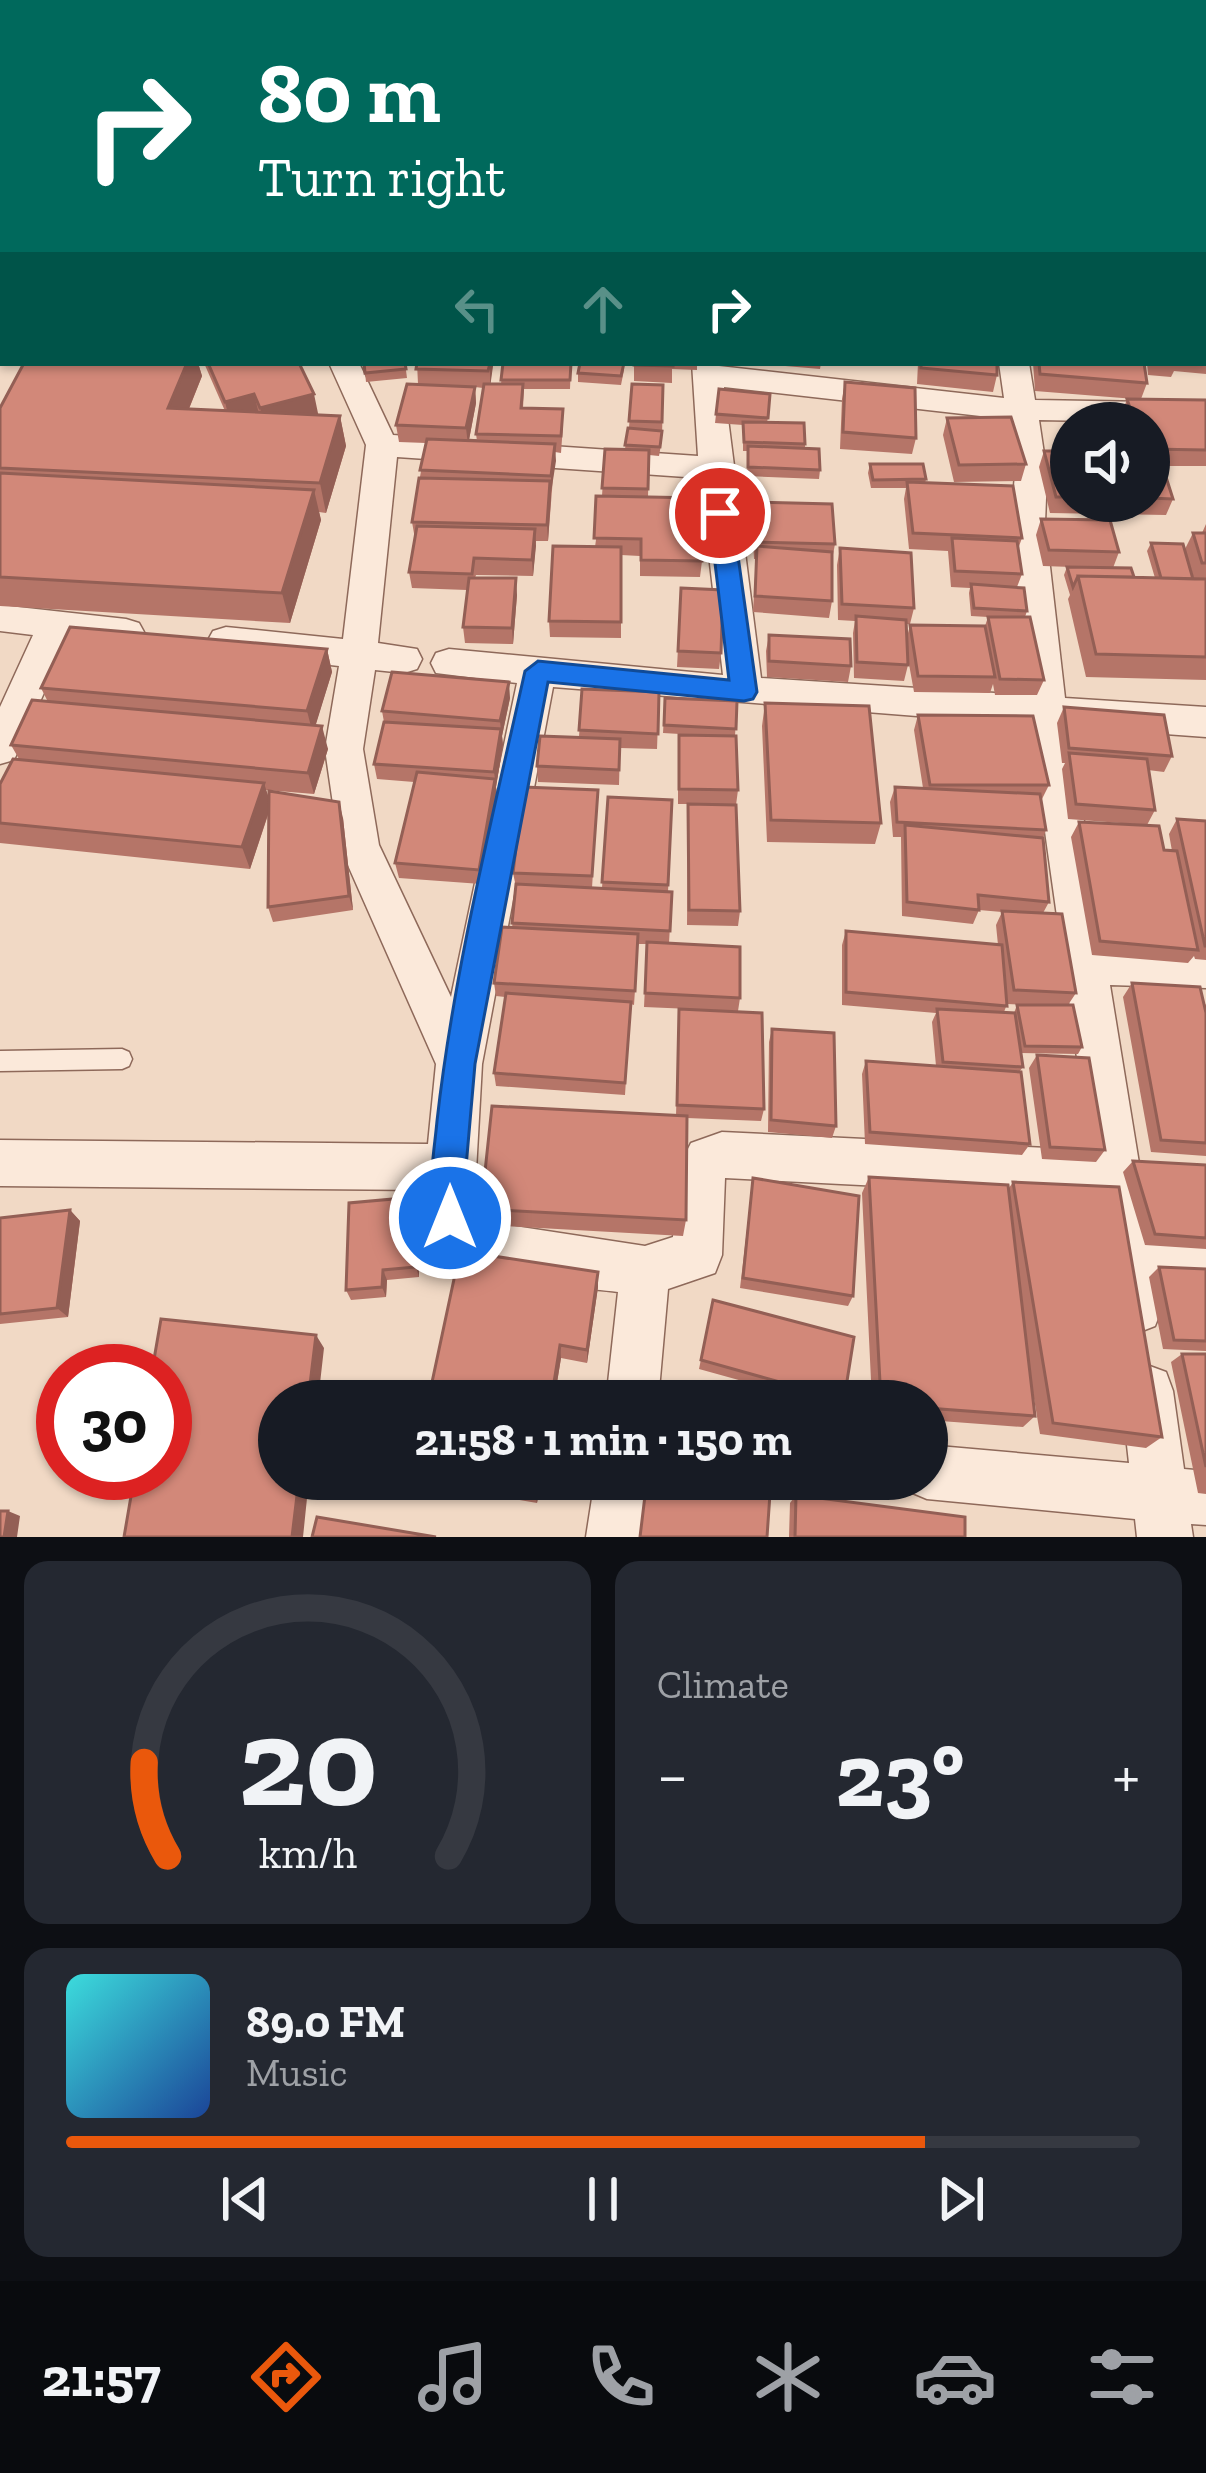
<!DOCTYPE html>
<meta charset="utf-8">
<style>
body{margin:0;font-family:"Zilla Slab",serif;background:#242831;color:#f1f3f6;height:100vh;display:flex;flex-direction:column;font-size:45px;white-space:nowrap}
*{box-sizing:border-box;margin:0}
p{font-size:39px;color:#9ea1a6}
.icon{flex:none;width:66px;height:66px;fill:none;stroke:currentColor;stroke-width:2;stroke-linecap:round;stroke-linejoin:round}
.map{position:relative;height:1537px;overflow:hidden}
.details{display:flex;flex-direction:column;gap:24px;padding:24px;background:#0d0f14;flex:1}
.details>*{flex:none}
.banner{position:absolute;left:0px;top:0px;width:1206px;height:366px;box-shadow:0 3px 9px #0004;background:#00695c;color:#fff;overflow:hidden}
.buttons{position:absolute;left:1050px;top:402px;display:grid;gap:24px}
.buttons a{display:grid;place-items:center;width:120px;height:120px;border-radius:50%;background:#171b24;box-shadow:0 3px 9px #0004;font-size:60px}
.speed{position:absolute;left:36px;top:1344px;display:flex;gap:24px;font-size:60px;font-weight:700;text-align:center}
.speed>*{display:grid;place-content:center;width:156px;height:156px;border-radius:50%;background:#171b24;box-shadow:0 3px 9px #0004;line-height:1}
.speed .limit{border:18px solid #d22;background:#fff;color:#111}
.pin{position:absolute;display:grid;place-items:center;width:102px;height:102px;color:#fff;margin:-51px;border:6px solid #fff;border-radius:50%;box-shadow:0 3px 12px #0007}
.me{position:absolute;width:132px;margin:-66px;rotate:0deg;stroke-linejoin:round;filter:drop-shadow(0 0 9px #0008)}
.turn{display:flex;align-items:center;gap:42px;height:252px;padding:0 60px;font-size:54px}
.turn .icon{width:156px;height:156px;stroke-width:2.5}
.turn b{display:block;font-size:84px;line-height:102px}
.lanes{display:flex;align-items:center;height:114px;padding:0 60px;background:#0003;justify-content:center;gap:60px;direction:ltr}
.lanes .off{opacity:.35}
.big{font-size:90px;font-weight:800;line-height:1.1}
.details .tile{flex:1;display:flex;flex-direction:column;justify-content:center;gap:18px;min-width:0;padding:0 42px;border-radius:24px;background:#242831}
.details .dial{align-items:center;gap:0}
.dial svg{height:312px;overflow:visible;fill:none;stroke:#363941;stroke-width:7;stroke-linecap:round;text-anchor:middle}
.dial text{fill:#f1f3f6;stroke:none}
.song{display:flex;align-items:center;gap:36px}
.cover{width:144px;height:144px;border-radius:18px;background:linear-gradient(135deg,hsl(180 70% 55%),hsl(220 70% 35%))}
.played{height:12px;border-radius:6px;background:linear-gradient(90deg,#ea580c 80%,#363941 80%)}
.keys{display:flex;justify-content:space-around;direction:ltr}
.heat{display:flex;justify-content:space-between;align-items:center;font-size:66px;direction:ltr}
.details .tiles{flex:1;display:grid;gap:24px;grid-template-columns:1fr 1fr}
.tile:last-child{grid-column:span 2}
.trip{position:absolute;left:258px;top:1380px;width:690px;height:120px;border-radius:60px;background:#171b24;box-shadow:0 3px 9px #0004;font-weight:800;line-height:120px;text-align:center}
.tabs{display:flex;height:192px;justify-content:space-around;align-items:center;background:#090b0e;color:#9ea1a6}
.tabs .icon{width:84px;height:84px}
.tabs .on{color:#ea580c}
.tabs b{font-size:54px;color:#f1f3f6}
.map>svg:first-child{display:block}
</style>
<div class="map">
<svg width="1206" height="1537" viewBox="0 0 1206 1537">
<rect width="100%" height="100%" fill="#f1d9c5"/>
<g fill="none" stroke-linecap="round" stroke-linejoin="round">
<!-- lane casing -->
<g stroke="#8e695a" stroke-width="3">
<path id="lane" d="M803 0H813V3H803Z
M878 0H901L906 3H883Z
M1006 0H1016V3H1006Z
M122 1049 129 1052 132 1059 129 1066 122 1069 0 1071V1051Z"/>
</g>
<!-- street casing -->
<g stroke="#8e695a" stroke-width="3">
<path id="street" d="M162 0H184L186 3H164Z
M1203 57 1206 58V75L1203 74Z
M329 363H359L393 435 698 456 692 363 1004 398 999 363H1029L1035 400 1206 403V423L1039 420 1047 474 1045 523 1065 698 1206 707V737L1069 727 1104 947 1206 950V988L1110 985 1150 1231 1206 1237V1287L1158 1282 1162 1308 1155 1326 1137 1333 1119 1326 1112 1308 1096 1197 725 1178 722 1255 715 1273 668 1289 658 1401H606L618 1292C564 1285 467 1284 433 1236 424 1222 426 1206 425 1190L0 1186V1140L428 1144 436 1064 339 845 325 749 339 666 226 653 213 649 208 640 213 631 226 627 343 639 366 445ZM724 387 1007 419 1015 474 1011 523 1027 695 761 678ZM397 457 700 478 723 675 449 649 436 653 431 663 436 673 517 683 451 997 379 845 363 749 375 670 404 673 417 669 422 659 417 649 378 643ZM553 687 1030 725 1090 1150 722 1132 691 1143C675 1172 676 1204 673 1237L645 1246 489 1222 474 1207 482 1064Z
M0 605 126 619 139 623 144 632 139 641 126 645 68 639 14 760 0 764V707L33 635 0 631Z
M1147 1365 1166 1372 1173 1391 1184 1469 1206 1471V1525L1191 1524 1193 1537H1137L1135 1519 927 1499 908 1491 903 1479H927V1445L1129 1463 1121 1391 1128 1372Z
M595 1479H649L642 1537H586Z"/>
</g>
<!-- highway casing -->
<g stroke="#5c382e" stroke-width="3">
<path id="highway" d="M534 0H586L588 3H536Z
M717 0H768L770 3H719Z
M1203 120H1206V146H1203Z"/>
</g>
<!-- lane -->
<use href="#lane" fill="#fbe9da" fill-rule="evenodd"/>
<!-- street -->
<use href="#street" fill="#fbe9da" fill-rule="evenodd"/>
<!-- highway -->
<use href="#highway" fill="#e58152" fill-rule="evenodd"/>
<!-- rail casing -->
<g stroke="#3d261e" stroke-width="9">
<path id="rail" d="M627 0 642 3
M667 0 682 3"/>
</g>
<!-- rail -->
<use href="#rail" stroke="#f8e6d6" stroke-width="6" stroke-dasharray="18" stroke-linecap="butt"/>
</g>
<!-- wall -->
<path fill="#b57568" fill-rule="evenodd" d="M0 0H45L42 3H3V14H0Z
M964 0H1003L1002 3Z
M1045 0H1168L1170 3H1046Z
M1181 0H1206V23L1203 24V3H1182Z
M0 95 1 98 3 96V174L0 173Z
M1203 144H1206V187L1203 180Z
M1203 202H1206V238H1203Z
M3 206V266H0V210Z
M1203 241H1206V282H1203Z
M1203 289H1206V374L1174 371 1171 377 1148 375 1147 363H1203Z
M24 363H198L202 376 189 409 225 411 204 363H299L318 415 340 416 346 446 326 513 319 512 321 520 290 623 0 606V408Z
M364 363H405L407 378 366 382Z
M417 363H571L570 389H524L523 408 563 425 561 453 555 452 548 541H536L533 576 476 575 475 578 517 595 513 644 465 643 463 627 467 590 412 588 409 572 415 539 412 522 426 443 399 442 396 425 418 384ZM493 363 503 364 501 384H490ZM475 387 483 388 476 434 477 441 469 440 476 403Z
M634 363H697V370L672 369V383L634 381Z
M749 363H821L820 369Z
M918 363H997V375L993 392 917 384Z
M1033 363H1144L1147 383 1141 399 1206 400V466H1163L1173 499 1166 515 1050 513 1039 467 1044 451H1071V501H1149V423H1123L1121 416 1127 399H1135L1035 391Z
M624 370 621 385 578 382V373Z
M845 382 916 438 912 454 840 449 842 399Z
M632 384 663 385 662 439 659 456 649 455 648 497 702 561 700 577 640 576V556L621 555V638L550 637 549 621 595 547 602 496 605 449H625L628 428H629Z
M719 389 768 418 767 422 805 444V448L820 470 819 479 747 476 748 451H743V425L715 423Z
M947 418 1026 464 1021 481 954 482 943 435Z
M870 464 926 479 925 483 1022 538 1018 549 1022 574 1017 587 1027 611 1025 617 1044 680 1037 695H995L993 684 990 693 914 692 907 653 908 665 904 681 854 678 853 633 855 621 838 620 837 565 840 548 914 608 910 624H906L907 637 910 625 985 626 988 617 971 616 969 593 970 588 951 587 948 551 909 549 904 499 906 488H871L868 473Z
M754 502 835 544 832 560V601L829 618 753 612 756 559H754L752 519Z
M1041 519 1119 552 1113 568 1134 577 1155 578 1147 551 1151 543 1194 579 1185 549 1193 533H1202L1206 524V680L1086 677 1068 599 1070 595 1064 575 1067 567H1072L1043 566 1036 535Z
M681 588 721 653 719 669 677 667Z
M769 635 851 666 848 682 767 677 766 651Z
M327 649 332 672 315 726 328 749 314 794 266 790 269 799 343 818 353 910 273 922 268 907 269 812 250 869 0 843V784L19 759 11 745 48 702 41 688Z
M582 689 659 692 657 749 620 748 619 785 538 782 537 766 579 737Z
M510 698 502 736 503 745 496 787 497 794 481 884 399 878 395 863 414 782 377 779 374 764 384 722 382 711Z
M665 698 737 701 735 736 738 790 736 805 740 911 738 926 687 925 688 804H678V750L679 735H697L663 733Z
M765 703 881 823 875 844 767 842 762 726Z
M1064 707 1172 756 1164 772 1148 770 1155 810 1147 825 1068 819 1062 769 1065 763H1062L1057 723Z
M918 715 1049 785 1041 801 1046 830 1043 838 1049 902 1043 913 1076 993 1068 1005 1082 1047 1078 1054 1021 1053 1023 1067 1019 1072 1030 1144 1022 1155 865 1144 862 1074 866 1061 936 1066 932 1022 936 1013 842 1005V945L846 931 998 945 996 925 1002 912 979 910 973 924 902 916 901 837H893L890 802 895 787 923 788 914 730ZM1007 1004 1034 1005H1017L1014 1013 1004 1012Z
M598 790 592 888H602L608 797 672 800 668 892H672L669 943 740 998 738 1011 644 1007 647 944H638L634 1005 631 1004 625 1095 496 1086 494 1073 505 997 496 996 494 983 512 928 516 887 513 873Z
M1177 819 1206 821V960L1195 959 1194 956 1188 963 1092 955 1071 837 1079 822 1164 850 1172 851 1169 834Z
M1132 983 1204 1006 1206 1004V1156L1151 1152 1123 997Z
M679 1009 764 1109 761 1121 687 1118 686 1220 683 1236 484 1225 481 1209 676 1116Z
M772 1029 836 1126 832 1138 768 1132 769 1042Z
M1037 1055 1105 1150 1096 1162 1042 1159 1029 1068Z
M1133 1161 1206 1165V1249L1145 1245 1123 1172Z
M869 1177 1009 1188 1013 1182 1162 1437 1146 1448 1040 1434 1030 1375 1035 1416 1023 1427 927 1420V1401H872L862 1193Z
M753 1178 853 1296 848 1306 740 1288Z
M416 1197 419 1208V1277L387 1280 386 1297 351 1300 346 1290Z
M70 1210 80 1221 68 1317 0 1324V1218Z
M1159 1267 1206 1269V1351L1163 1349 1149 1277Z
M598 1287 587 1363 561 1358 554 1401H428Z
M713 1300 844 1400V1401H814L699 1369Z
M1182 1354H1206V1494L1198 1493 1171 1362Z
M416 1479H541L537 1503 418 1482Z
M796 1495 965 1537H789L790 1503Z"/>
<!-- shaded-wall -->
<path fill="#935f55" d="M26 0H45L42 3H27Z
M187 363H198L202 376 177 438 168 408Z
M490 363H493V366L490 388Z
M475 387 476 403 468 445 466 428Z
M254 394 260 418 231 426 225 402Z
M314 394 319 418 266 432 260 408Z
M340 416 346 446 326 513 320 483Z
M555 444 556 461 551 493V476Z
M550 481 551 498 548 541 547 525Z
M314 490 321 520 290 623 282 593Z
M535 529 536 546 533 576 532 560Z
M516 578 517 595 513 644 512 628Z
M327 649 332 672 313 734 307 711Z
M509 682 510 698 502 736 503 745 496 787 497 794 481 884 479 870 495 779 494 772 501 730 500 721Z
M322 726 328 749 314 794 308 773Z
M264 783 271 805 250 869 242 847Z
M339 802 343 818 353 910 349 896Z
M416 1197 419 1208V1277L416 1267Z
M70 1210 80 1221 68 1317 57 1308Z
M383 1270 387 1280 386 1297 382 1287Z
M598 1272V1287L587 1363V1350Z
M316 1335 324 1348 318 1401H308Z
M560 1345 561 1358 554 1401H551Z
M299 1479H309L303 1537H292Z
M538 1479H541L537 1503 535 1494Z
M8 1511 20 1516 17 1537H4Z"/>
<!-- building -->
<path fill="#d28879" stroke="#935f55" stroke-width="3" d="M45 0H141L139 3 43 2Z
M180 0H240L237 3H182Z
M247 0H296L294 3H244Z
M342 0H387L385 3H340Z
M1062 0H1168L1170 3H1063Z
M0 41H3V70H0Z
M3 96V124H0V100Z
M0 138H3V158H0Z
M0 174H3V191H0Z
M1203 202H1206V221H1203Z
M0 219H3V250H0Z
M1203 241H1206V265L1203 264Z
M1203 324H1206V357L1203 356Z
M24 363H187L168 408 340 416 320 483 0 468V408Z
M208 363H299L314 394 260 408 254 394 225 402Z
M364 363H405L406 369 365 373Z
M417 363H490L488 371 416 369Z
M503 363H571L570 380H501Z
M580 363H624L621 376 578 373Z
M634 363H673V366L634 365Z
M921 363H997V375L921 368Z
M1039 363H1144L1147 383 1040 374Z
M845 382 915 388 916 438 843 432Z
M407 384 475 387 466 428 396 425Z
M484 384H523L521 408 563 409 561 436 476 434Z
M632 384 663 385 662 422 629 421Z
M719 389 770 394 768 418 716 414Z
M1127 399 1206 400V450L1149 449V423H1135Z
M1011 417 1026 464 959 465 947 418Z
M743 422 804 423 805 444 744 442Z
M628 428 662 431 660 447 625 445Z
M427 439 555 444 551 476 420 470Z
M748 446 819 449 820 470 748 467Z
M605 449 649 450 648 489 602 488Z
M1044 451H1071V497H1056Z
M1149 452H1158L1173 499 1149 498Z
M870 464H923L926 479 873 480Z
M0 473 314 490 282 593 0 577Z
M419 478 550 481 547 525 412 522Z
M907 482 1013 486 1022 538 913 533Z
M596 496 700 498 702 561 641 560V539L594 538Z
M754 502 832 504 835 544 756 542Z
M1041 519 1110 520 1119 552 1049 550Z
M417 526 535 529 532 560 474 558 472 574 409 572Z
M1193 533H1206V563H1202Z
M952 538 1017 541 1022 574 955 571Z
M1151 543 1183 544 1193 579 1161 578Z
M553 546 621 547V622L549 621Z
M757 546 832 552V601L755 596Z
M840 548 911 553 914 608 842 604Z
M1067 567 1131 568 1134 577 1078 576 1073 587Z
M1078 576 1206 579V657L1096 654Z
M469 578H516L512 628 463 627Z
M971 584 1024 588 1027 611 974 608Z
M681 588 723 590 721 653 678 651Z
M856 616 906 620 908 665 857 662Z
M988 617H1030L1044 680 1000 679Z
M910 625 985 626 995 677 918 676Z
M70 627 327 649 307 711 41 688Z
M769 635 850 639 851 666 769 661Z
M392 672 509 682 500 721 382 711Z
M582 689 659 692 658 734 579 730Z
M665 698 737 701 736 729 664 725Z
M32 700 322 726 308 773 11 745Z
M765 703 869 706 881 823 771 820Z
M1064 707 1164 715 1172 756 1069 748Z
M918 715 1033 716 1049 785H930Z
M384 722 501 729 494 772 374 764Z
M679 735 736 736 738 790 679 789Z
M540 736 620 739 619 770 537 766Z
M1069 753 1147 759 1155 810 1076 804Z
M13 759 264 783 242 847 0 823V784Z
M417 772 495 779 479 870 395 863Z
M523 787 598 790 592 876 513 873Z
M895 787 1040 794 1046 830 897 822Z
M269 791 339 802 349 896 268 907Z
M608 797 672 800 668 885 602 882Z
M688 804 736 805 740 911 689 910Z
M1177 819 1206 821V946H1205Z
M1079 822 1159 826 1164 850 1177 851 1198 950 1100 941Z
M905 825 1043 838 1049 902 978 895 979 910 907 902Z
M516 884 672 892 670 931 512 923Z
M1002 911 1062 914 1076 993 1014 990Z
M502 927 638 934 635 991 494 983Z
M846 931 1002 945 1007 1006 846 992Z
M647 942 740 947V998L645 993Z
M1132 983 1200 987 1206 1013V1143L1161 1140Z
M506 993 631 1002 625 1083 494 1073Z
M1017 1005H1073L1082 1047 1025 1046Z
M679 1009 762 1013 764 1109 677 1105Z
M937 1009 1015 1013 1023 1067 943 1062Z
M772 1029 834 1033 836 1126 771 1120Z
M1037 1055 1089 1058 1105 1150 1050 1147Z
M866 1061 1021 1072 1030 1144 870 1132Z
M492 1106 687 1116 686 1220 481 1209Z
M1133 1161 1206 1165V1238L1155 1234Z
M869 1177 1008 1185 1035 1416 927 1408V1401H881Z
M753 1178 859 1196 853 1296 743 1278Z
M1013 1182 1119 1187 1162 1437 1053 1423Z
M416 1197V1267L383 1270 382 1287 346 1290 349 1203Z
M70 1210 57 1308 0 1314V1218Z
M460 1251 598 1272 587 1350 560 1345 551 1401H428Z
M1159 1267 1206 1269V1341L1174 1340Z
M713 1300 854 1337 844 1400 701 1360Z
M161 1319 316 1335 308 1401H279V1479H299L292 1537H124L135 1473H165V1371H152Z
M1182 1354H1206V1467Z
M447 1479H538L535 1494Z
M647 1479H771L767 1537H640Z
M796 1495 965 1517V1537H795Z
M0 1511H8L4 1537H0Z
M317 1517 436 1537H312Z"/>
<!-- route -->
<path fill="#1a73e8" stroke="#114b97" stroke-width="3" d="M720 505 732 513 757 692 753 699 744 701 548 682 475 1064 466 1167 467 1218 462 1230 450 1235 438 1230C425 1198 434 1155 437 1121 454 969 492 820 525 671L538 661 729 680 709 513Z"/>
</svg>
<div class="buttons">
<a><svg class="icon" aria-label="sound" viewBox="0 0 24 24"><path d="M4 9h4l5-4v14l-5-4H4zM17 9q2 3 0 6"/></svg></a>
</div>
<div class="speed"><div class="limit">30</div></div>
<div class="pin" style="left:720px;top:513px;background:#d93025"><svg class="icon" aria-label="arrive" viewBox="0 0 24 24"><path d="M6 21V4h12l-3 4 3 4H6"/></svg></div>
<svg class="me" style="left:450px;top:1218px" viewBox="-20 -20 40 40"><circle r="17" fill="#1a73e8" stroke="#fff" stroke-width="3"/><path d="M0-11L8 9 0 5-8 9z" fill="#fff"/></svg>
<div class="trip">21:58 · 1 min · 150 m</div>
<div class="banner">
<div class="turn"><svg class="icon" aria-label="right" viewBox="0 0 24 24"><path d="M7 20v-9h11M14 6l5 5-5 5"/></svg><div><b>80 m</b>Turn right</div></div>
<div class="lanes"><svg class="icon off" aria-label="left" viewBox="0 0 24 24"><path d="M17 20v-9H6M10 6l-5 5 5 5"/></svg><svg class="icon off" aria-label="ahead" viewBox="0 0 24 24"><path d="M12 20V5M6 11l6-6 6 6"/></svg><svg class="icon" aria-label="right" viewBox="0 0 24 24"><path d="M7 20v-9h11M14 6l5 5-5 5"/></svg></div>
</div>
</div>
<section class="details">
<div class="tiles">
<div class="tile dial"><svg viewBox="0 0 100 80">
<path d="M14 69A42 42 0 1 1 86 69"/>
<path d="M14 69A42 42 0 0 1 8 45" stroke="#ea580c"/>
<text x="50" y="56" font-size="32" font-weight="700">20</text>
<text x="50" y="72" font-size="11">km/h</text>
</svg></div>
<div class="tile"><p>Climate</p>
<div class="heat"><a>−</a><b class="big">23°</b><a>+</a></div>
</div>
<div class="tile">
<div class="song"><i class="cover"></i><div><b>89.0 FM</b><p>Music</p></div></div>
<div class="played"></div>
<div class="keys"><svg class="icon" aria-label="previous" viewBox="0 0 24 24"><path d="M18 5L8 12l10 7zM5 5v14"/></svg><svg class="icon" aria-label="pause" viewBox="0 0 24 24"><path d="M8 5v14M16 5v14"/></svg><svg class="icon" aria-label="next" viewBox="0 0 24 24"><path d="M6 5l10 7-10 7zM19 5v14"/></svg></div>
</div>
</div>
</section>
<nav class="tabs">
<b>21:57</b>
<svg class="icon on" aria-label="directions" viewBox="0 0 24 24"><path d="M12 3l9 9-9 9-9-9zM9 14v-3h6M13 9l2 2-2 2"/></svg>
<svg class="icon" aria-label="music" viewBox="0 0 24 24"><path d="M9 18V5l10-2v13"/><circle cx="6" cy="18" r="3"/><circle cx="16" cy="16" r="3"/></svg>
<svg class="icon" aria-label="phone" viewBox="0 0 24 24"><path d="M5 4h4l2 5-3 2q2 4 5 5l2-3 5 2v4C11 20 4 13 5 4z"/></svg>
<svg class="icon" aria-label="climate" viewBox="0 0 24 24"><path d="M12 3v18M4 7l16 10M4 17L20 7"/></svg>
<svg class="icon" aria-label="car" viewBox="0 0 24 24"><path d="M5 17H2v-5l4-1 3-4h7l3 4 3 1v5h-3M9 17h6M6 11h13"/><circle cx="7" cy="17" r="2"/><circle cx="17" cy="17" r="2"/></svg>
<svg class="icon" aria-label="filters" viewBox="0 0 24 24"><path d="M4 7h16M4 17h16"/><circle cx="9" cy="7" r="2"/><circle cx="15" cy="17" r="2"/></svg>
</nav>
